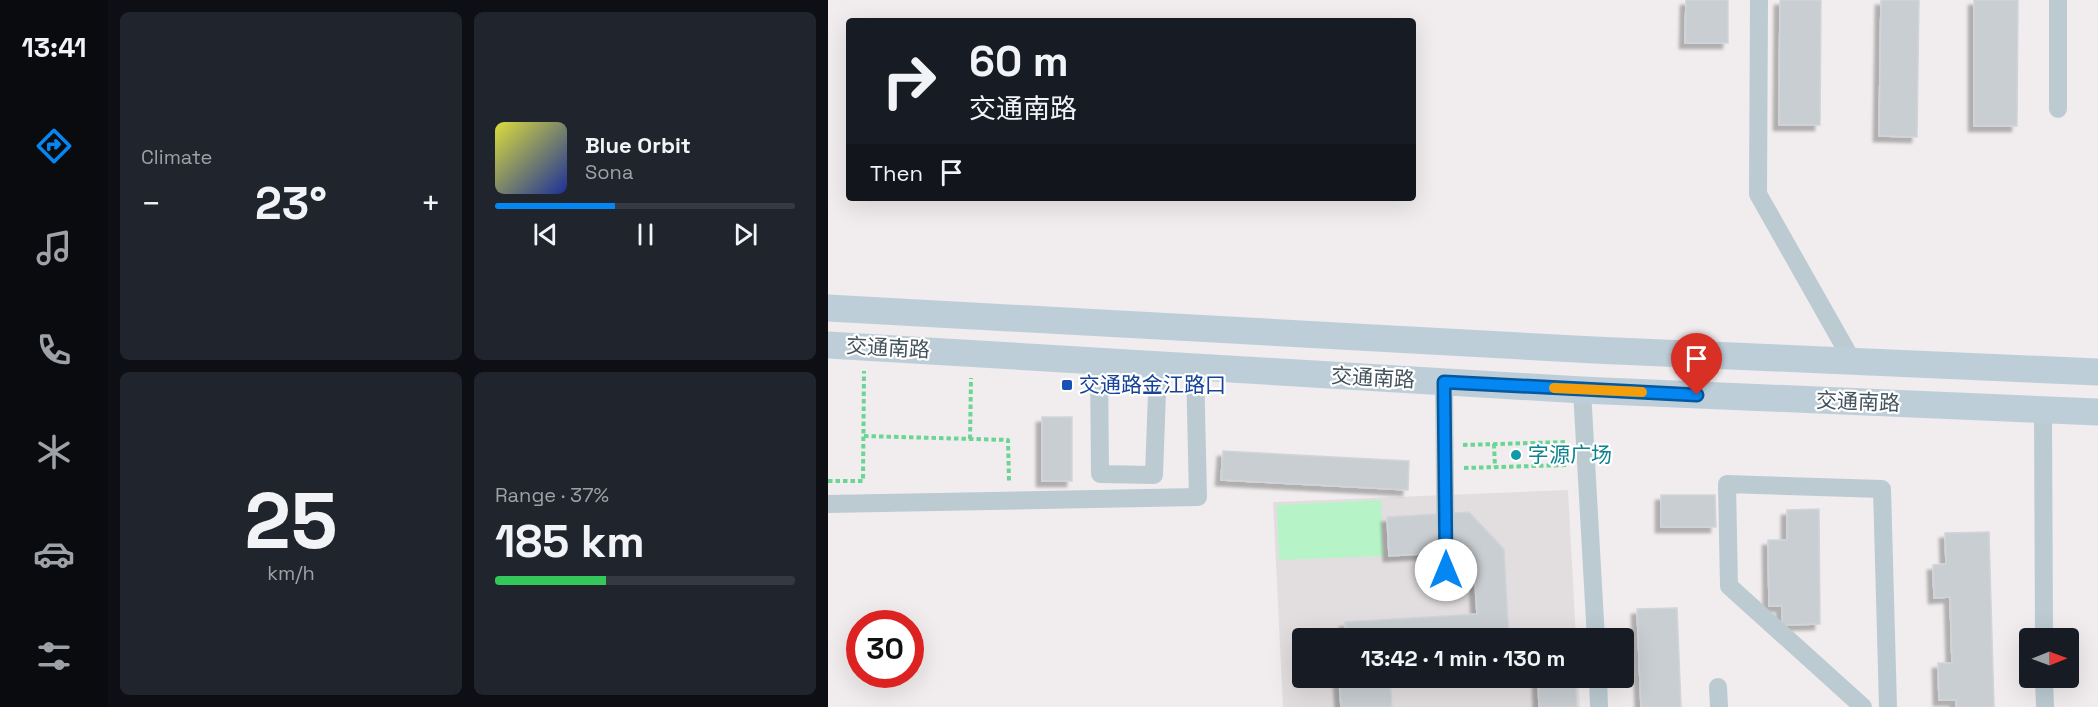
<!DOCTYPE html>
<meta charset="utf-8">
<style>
body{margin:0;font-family:"Space Grotesk","Noto Sans SC",sans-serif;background:#20242c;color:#f1f3f6;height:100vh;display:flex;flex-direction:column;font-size:22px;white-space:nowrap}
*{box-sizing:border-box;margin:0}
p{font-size:20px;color:#9ea1a6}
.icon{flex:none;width:33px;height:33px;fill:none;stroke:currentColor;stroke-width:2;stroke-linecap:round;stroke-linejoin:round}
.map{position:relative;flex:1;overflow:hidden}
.drawer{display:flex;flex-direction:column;gap:12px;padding:12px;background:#0d0f14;width:720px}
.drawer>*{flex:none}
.top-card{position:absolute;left:18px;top:18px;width:570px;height:183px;border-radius:6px;box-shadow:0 6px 24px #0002;background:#171b24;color:#f1f3f6;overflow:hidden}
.needle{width:39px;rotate:89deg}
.buttons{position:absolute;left:1191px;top:628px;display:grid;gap:12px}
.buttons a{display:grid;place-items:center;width:60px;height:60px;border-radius:6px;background:#171b24;box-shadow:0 6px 24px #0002;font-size:30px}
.speed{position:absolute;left:18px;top:610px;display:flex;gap:12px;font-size:30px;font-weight:700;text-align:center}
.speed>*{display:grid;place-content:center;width:78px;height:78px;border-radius:50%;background:#171b24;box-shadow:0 6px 24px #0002;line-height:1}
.speed .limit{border:9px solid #d22;background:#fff;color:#111}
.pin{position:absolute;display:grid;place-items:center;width:51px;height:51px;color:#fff;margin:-62px -26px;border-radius:50% 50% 50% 0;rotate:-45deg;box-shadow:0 0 6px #0007}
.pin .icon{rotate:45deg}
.me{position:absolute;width:66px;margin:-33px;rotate:0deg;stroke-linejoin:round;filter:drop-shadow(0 0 4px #0008)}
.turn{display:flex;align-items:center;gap:21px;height:126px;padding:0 24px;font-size:27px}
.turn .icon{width:78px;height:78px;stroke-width:2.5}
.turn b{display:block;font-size:42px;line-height:51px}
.then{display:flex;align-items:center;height:57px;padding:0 24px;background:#0003;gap:12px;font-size:22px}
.big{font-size:45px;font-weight:800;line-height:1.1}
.drawer .widget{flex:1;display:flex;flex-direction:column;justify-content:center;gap:9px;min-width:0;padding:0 21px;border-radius:9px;background:#20242c}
.drawer .dial{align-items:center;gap:0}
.dial b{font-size:78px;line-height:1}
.song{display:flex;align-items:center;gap:18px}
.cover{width:72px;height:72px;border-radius:9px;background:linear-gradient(135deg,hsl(60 70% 55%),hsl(230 70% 35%))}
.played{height:6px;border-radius:3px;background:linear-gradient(90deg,#0587f3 40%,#363941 40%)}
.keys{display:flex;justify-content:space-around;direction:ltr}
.heat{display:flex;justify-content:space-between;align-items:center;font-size:33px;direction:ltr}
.charge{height:9px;border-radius:4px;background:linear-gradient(90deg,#34c759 37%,#363941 0)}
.drawer .tiles{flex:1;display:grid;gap:12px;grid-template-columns:repeat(2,1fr)}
.trip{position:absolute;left:464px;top:628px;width:342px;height:60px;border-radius:6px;background:#171b24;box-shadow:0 6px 24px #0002;font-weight:800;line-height:60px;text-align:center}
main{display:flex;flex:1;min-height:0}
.menu{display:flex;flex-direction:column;width:108px;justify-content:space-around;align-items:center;background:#090b0e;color:#9ea1a6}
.menu .icon{width:42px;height:42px}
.menu .selected{color:#0587f3}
.menu b{font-size:27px;color:#f1f3f6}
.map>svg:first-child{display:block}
</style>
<main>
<nav class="menu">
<b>13:41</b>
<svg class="icon selected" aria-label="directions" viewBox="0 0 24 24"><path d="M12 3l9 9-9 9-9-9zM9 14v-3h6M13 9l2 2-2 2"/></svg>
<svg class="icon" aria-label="music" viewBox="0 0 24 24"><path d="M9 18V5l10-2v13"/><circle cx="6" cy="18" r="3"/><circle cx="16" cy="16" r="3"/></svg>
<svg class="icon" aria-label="phone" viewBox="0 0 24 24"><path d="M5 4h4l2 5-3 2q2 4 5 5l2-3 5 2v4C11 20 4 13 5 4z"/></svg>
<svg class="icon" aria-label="climate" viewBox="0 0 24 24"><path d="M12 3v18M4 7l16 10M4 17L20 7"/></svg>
<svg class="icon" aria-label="car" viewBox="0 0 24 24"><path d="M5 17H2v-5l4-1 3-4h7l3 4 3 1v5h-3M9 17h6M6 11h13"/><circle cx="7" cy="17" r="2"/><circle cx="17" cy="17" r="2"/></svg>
<svg class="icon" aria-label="filters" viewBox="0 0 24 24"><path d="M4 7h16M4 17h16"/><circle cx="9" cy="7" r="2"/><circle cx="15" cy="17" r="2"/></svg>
</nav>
<section class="drawer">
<div class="tiles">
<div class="widget"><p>Climate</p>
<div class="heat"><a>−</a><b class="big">23°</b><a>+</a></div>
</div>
<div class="widget">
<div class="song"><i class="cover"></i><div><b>Blue Orbit</b><p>Sona</p></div></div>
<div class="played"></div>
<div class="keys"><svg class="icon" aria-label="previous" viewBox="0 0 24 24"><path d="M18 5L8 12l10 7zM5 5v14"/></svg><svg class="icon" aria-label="pause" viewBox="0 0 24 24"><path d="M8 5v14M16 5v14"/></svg><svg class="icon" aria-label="next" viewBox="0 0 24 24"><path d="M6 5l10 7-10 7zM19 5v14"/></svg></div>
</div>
<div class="widget dial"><b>25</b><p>km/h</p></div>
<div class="widget"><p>Range · 37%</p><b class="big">185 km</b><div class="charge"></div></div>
</div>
</section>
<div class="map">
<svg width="1270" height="707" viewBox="0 0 1270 707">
<defs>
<filter id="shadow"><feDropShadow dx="-5.5" dy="5.5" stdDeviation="1.5" flood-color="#0004"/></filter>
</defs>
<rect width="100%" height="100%" fill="#f1edee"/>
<!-- education -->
<path fill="#e2dee0" d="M740 490 748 639H474V678H750L752 707H455L445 502Z"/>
<!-- pitch -->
<path fill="#b6f4c7" d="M553 500 555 556 451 560 449 505Z"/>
<!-- building -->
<path fill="#c9ced3" stroke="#d1d5da" stroke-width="1.5" filter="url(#shadow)" d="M858 0H900V43H857Z
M952 0H993L992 125H951Z
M1053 0H1091L1089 137 1051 136Z
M1146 0H1190L1189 126H1146Z
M214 417H244V481H214Z
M395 451 581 461 580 490 393 480Z
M833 495H887L888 527H833Z
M991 509 992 624 954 625V606H941L940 540H959V510Z
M641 512 676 549 681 639H509V635L517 634V622L649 614 645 551 561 556 559 517Z
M1161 532 1166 707H1128V700H1111L1110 663H1124L1122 597 1106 598 1105 565 1118 564 1117 533Z
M849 608 853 707H813L809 609Z
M511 678H562L564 707H513Z
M710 678H747L749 707H711Z"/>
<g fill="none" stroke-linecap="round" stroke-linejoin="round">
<!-- path -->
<path stroke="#6bd595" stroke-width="4" stroke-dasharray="4.5 3" stroke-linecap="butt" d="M36 436 180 440 181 481
M142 439 143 378
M709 442 710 466
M666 444 667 467
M635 445 738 442
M636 468 740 465
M0 481H35L36 371"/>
<!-- street -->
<path stroke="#bccbd2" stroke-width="18" d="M931 0 930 194 1025 362
M1230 0V109
M271 361 272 474 326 475 330 365
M616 382 618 591
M754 390 768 639
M1215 410 1216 639
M0 504 370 497 367 367
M770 678 771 707
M1216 678 1217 707
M890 687 891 707
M1035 707 901 586 899 484 1054 489 1060 707"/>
<!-- secondary -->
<path stroke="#beced9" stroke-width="27" d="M0 308 766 350 1270 372
M0 345 754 390 1270 412"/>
</g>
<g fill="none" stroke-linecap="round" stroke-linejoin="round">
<!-- route casing -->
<g stroke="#03589e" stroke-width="15">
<path id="route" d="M618 570 616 382 869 395"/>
</g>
<!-- route -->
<use href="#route" stroke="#0587f3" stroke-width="10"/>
<!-- slow -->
<path stroke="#f59e0b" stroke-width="10" d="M726 388 814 392"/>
</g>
<!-- markers -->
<rect fill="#1a4fb4" stroke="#fff" stroke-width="2" x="233" y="379" width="12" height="12" rx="3"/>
<circle fill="#0f9aa8" stroke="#fff" stroke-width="2" cx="688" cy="455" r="6"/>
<g text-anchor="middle" stroke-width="4.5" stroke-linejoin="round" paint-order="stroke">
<!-- street labels -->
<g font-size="21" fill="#44545d" stroke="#fff">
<text transform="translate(60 348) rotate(3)" y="7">交通南路</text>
<text transform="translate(545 378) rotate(3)" y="7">交通南路</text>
<text transform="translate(1030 402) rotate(2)" y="7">交通南路</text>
</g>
<!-- transit labels -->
<g font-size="21" fill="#164399" stroke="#fff" text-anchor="start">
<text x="251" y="392">交通路金江路口</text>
</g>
<!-- culture labels -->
<g font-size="21" fill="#0d838f" stroke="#fff" text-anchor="start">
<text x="700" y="462">字源广场</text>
</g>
</g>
</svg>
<div class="buttons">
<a><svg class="needle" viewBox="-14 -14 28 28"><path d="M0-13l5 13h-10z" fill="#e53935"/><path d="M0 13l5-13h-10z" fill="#9ea1a6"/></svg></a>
</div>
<div class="speed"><div class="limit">30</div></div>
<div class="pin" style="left:869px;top:395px;background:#d93025"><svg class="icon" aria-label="arrive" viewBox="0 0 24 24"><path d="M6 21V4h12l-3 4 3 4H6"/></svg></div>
<svg class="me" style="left:618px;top:570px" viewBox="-20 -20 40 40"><circle r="19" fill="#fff"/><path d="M0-13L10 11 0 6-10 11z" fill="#0587f3"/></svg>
<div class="trip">13:42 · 1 min · 130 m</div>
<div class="top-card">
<div class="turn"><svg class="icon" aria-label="right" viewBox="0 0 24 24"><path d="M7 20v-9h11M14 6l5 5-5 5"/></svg><div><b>60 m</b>交通南路</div></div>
<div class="then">Then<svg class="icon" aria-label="arrive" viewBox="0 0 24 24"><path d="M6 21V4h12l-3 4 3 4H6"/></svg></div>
</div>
</div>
</main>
